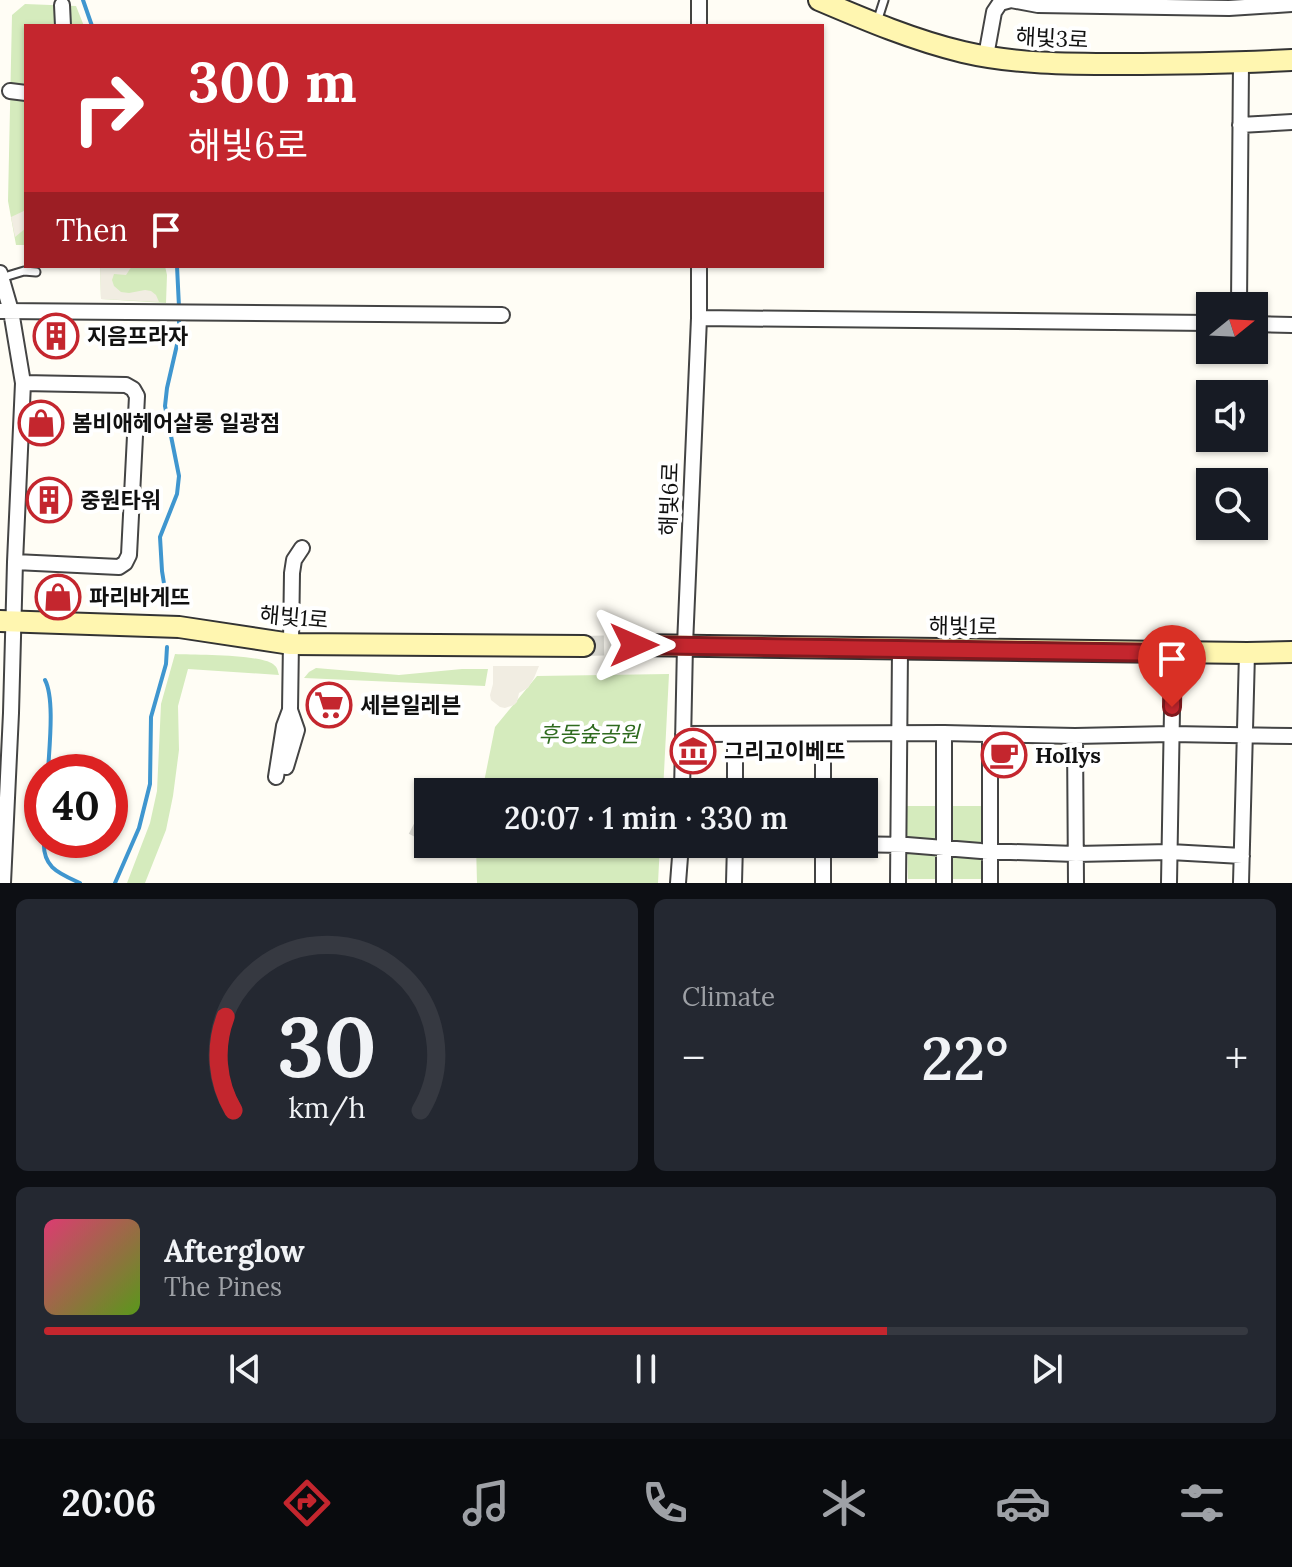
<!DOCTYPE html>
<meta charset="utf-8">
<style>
body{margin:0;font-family:Lora,"Noto Sans KR",serif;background:#242831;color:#f1f3f6;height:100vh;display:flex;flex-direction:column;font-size:30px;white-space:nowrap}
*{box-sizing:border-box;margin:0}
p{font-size:26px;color:#9ea1a6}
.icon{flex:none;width:44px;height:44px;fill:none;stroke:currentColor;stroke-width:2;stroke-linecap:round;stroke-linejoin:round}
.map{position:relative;height:883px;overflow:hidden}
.drawer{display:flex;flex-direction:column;gap:16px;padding:16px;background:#0d0f14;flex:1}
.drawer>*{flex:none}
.hud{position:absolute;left:24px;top:24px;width:800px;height:244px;border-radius:0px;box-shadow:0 2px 6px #0004;background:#c4262e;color:#fff;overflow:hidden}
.needle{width:52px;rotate:72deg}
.tools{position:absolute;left:1196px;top:292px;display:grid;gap:16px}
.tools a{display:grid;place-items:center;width:72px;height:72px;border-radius:0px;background:#171b24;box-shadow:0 2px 6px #0004;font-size:40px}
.speed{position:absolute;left:24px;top:754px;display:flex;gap:16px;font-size:40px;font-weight:700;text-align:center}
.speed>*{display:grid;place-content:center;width:104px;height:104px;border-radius:50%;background:#171b24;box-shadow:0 2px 6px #0004;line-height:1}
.speed .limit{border:12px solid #d22;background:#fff;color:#111}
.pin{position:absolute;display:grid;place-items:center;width:68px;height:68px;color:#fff;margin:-82px -34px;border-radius:50% 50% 50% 0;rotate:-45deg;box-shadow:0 0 8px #0007}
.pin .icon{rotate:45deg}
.me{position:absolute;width:88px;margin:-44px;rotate:90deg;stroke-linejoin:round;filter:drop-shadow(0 0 6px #0008)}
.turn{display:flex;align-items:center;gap:28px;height:168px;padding:0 32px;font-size:36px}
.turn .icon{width:104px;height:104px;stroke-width:2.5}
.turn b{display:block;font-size:56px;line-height:68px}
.then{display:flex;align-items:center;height:76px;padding:0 32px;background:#0003;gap:16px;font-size:30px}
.big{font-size:60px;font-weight:600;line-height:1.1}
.drawer .tile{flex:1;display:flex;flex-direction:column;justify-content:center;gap:12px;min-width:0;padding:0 28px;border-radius:12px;background:#242831}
.drawer .dial{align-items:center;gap:0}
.dial svg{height:208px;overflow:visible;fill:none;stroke:#363941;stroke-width:7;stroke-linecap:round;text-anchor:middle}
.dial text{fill:#f1f3f6;stroke:none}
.song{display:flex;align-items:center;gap:24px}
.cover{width:96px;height:96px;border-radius:12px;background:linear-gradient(135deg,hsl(340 70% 55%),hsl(90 70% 35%))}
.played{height:8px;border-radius:4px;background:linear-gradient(90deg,#c4262e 70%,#363941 70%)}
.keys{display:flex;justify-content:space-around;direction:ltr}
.heat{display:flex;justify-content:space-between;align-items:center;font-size:44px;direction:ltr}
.drawer .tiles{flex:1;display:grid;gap:16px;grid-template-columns:1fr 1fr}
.tile:last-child{grid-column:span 2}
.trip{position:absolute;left:414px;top:778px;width:464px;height:80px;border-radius:0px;background:#171b24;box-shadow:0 2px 6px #0004;font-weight:600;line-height:80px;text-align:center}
.tabs{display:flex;height:128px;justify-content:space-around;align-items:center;background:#090b0e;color:#9ea1a6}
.tabs .icon{width:56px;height:56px}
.tabs .active{color:#c4262e}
.tabs b{font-size:36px;color:#f1f3f6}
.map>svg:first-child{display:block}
</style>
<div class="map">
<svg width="1292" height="883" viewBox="0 0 1292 883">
<rect width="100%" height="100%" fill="#fffdf5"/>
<!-- green -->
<path fill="#d5ebbd" d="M25 4 76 6 84 26H26V245H16L8 201 12 15Z
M100 266H165L167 275 166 303 101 299Z
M175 654C195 655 258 654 273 664 278 668 277 669 279 675L188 669 178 706 179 750 173 796 166 830 145 883H127L150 823 157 791 161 704Z
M316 668 399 675 462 669H488L485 686 304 678 309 672Z
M669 674 663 792H482L495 727 537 676Z
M906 806H981V879H908Z
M476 844H660L658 883H477Z"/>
<!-- plaza -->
<path fill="#f1ede2" d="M26 210V228L15 237 11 217Z
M100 266H132L126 275 114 274 112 280 114 286 121 292 129 293 145 290 151 291 156 295 159 302 101 299Z
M493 666H539L534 678 528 688 519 693 517 702 514 705 505 708 500 707 491 700 490 695 493 684Z"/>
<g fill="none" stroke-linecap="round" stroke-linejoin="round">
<!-- stream -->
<path stroke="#3f96cf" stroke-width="4" d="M83 0 92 26
M177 266 179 307
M167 602 162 571 160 537 177 494 179 476 165 406 167 388 179 336V316
M45 680C55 699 49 749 48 772
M44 840C42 867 58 873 80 883
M115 883 139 828 150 784 151 717 166 664 167 647"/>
<!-- street-tunnel -->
<path stroke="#dbdad3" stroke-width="14" stroke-dasharray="14 7" stroke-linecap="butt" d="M415 837 428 812"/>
<!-- secondary-tunnel -->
<path stroke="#dbdad3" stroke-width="20" stroke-dasharray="20 10" stroke-linecap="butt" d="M584 646 634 645"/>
<!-- lane casing -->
<g stroke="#444" stroke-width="11">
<path id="lane" d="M877 22 884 0
M1 278 24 271 36 272"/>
</g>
<!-- street casing -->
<g stroke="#444" stroke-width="18">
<path id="street" d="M62 5 63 26
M699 26V0
M986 56 994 12 1000 3 1011 0 1038 5 1229 8 1292 4
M10 91 26 93
M1240 125 1292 122
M0 273 11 311 23 383 15 562 11 713 3 883
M1239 306 1241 63
M0 311 502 315
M699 318 1210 323
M1254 324 1292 325
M15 562 119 567 125 563 129 555 137 396 133 389 126 385 23 383
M683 734 944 733 1075 736 1171 734 1292 736
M735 734V792
M1075 736 1076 883
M286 767 297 730 290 710
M276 777 284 726 290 710 292 573 294 560 302 548
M682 792 685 645 699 318V266
M823 792V734
M843 844 907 845 981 851 1076 854 1170 852 1242 856
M681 846 718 844
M678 883 681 844
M734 883 735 844
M823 883V844
M898 883 900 649
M944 883V733
M990 883V734
M1169 883 1173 653
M1241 883 1247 653"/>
</g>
<!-- secondary casing -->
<g stroke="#333" stroke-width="24">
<path id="secondary" d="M819 0C866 20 913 40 963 52 1014 64 1068 64 1121 64 1178 64 1235 63 1292 60
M0 621 179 627 291 644 584 646
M634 645 1247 653 1292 652"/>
</g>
<!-- lane -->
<use href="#lane" stroke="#fff" stroke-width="7"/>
<!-- street -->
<use href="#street" stroke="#fff" stroke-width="14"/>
<!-- secondary -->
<use href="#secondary" stroke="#fff6b0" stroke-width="20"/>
</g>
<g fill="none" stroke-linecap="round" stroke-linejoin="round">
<!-- route casing -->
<g stroke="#7f191e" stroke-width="20">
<path id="route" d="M634 645 1173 653 1172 707"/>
</g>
<!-- route -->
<use href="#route" stroke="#c4262e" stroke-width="14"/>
</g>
<!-- icons -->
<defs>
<g id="building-ring" transform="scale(2.3)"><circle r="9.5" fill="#fff" stroke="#c4262e" stroke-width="1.5"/><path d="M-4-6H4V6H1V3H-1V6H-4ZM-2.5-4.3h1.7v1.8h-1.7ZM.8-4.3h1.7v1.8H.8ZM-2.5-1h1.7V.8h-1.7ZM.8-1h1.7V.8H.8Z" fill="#c4262e"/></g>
<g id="shop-ring" transform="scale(2.3)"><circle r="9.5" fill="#fff" stroke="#c4262e" stroke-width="1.5"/><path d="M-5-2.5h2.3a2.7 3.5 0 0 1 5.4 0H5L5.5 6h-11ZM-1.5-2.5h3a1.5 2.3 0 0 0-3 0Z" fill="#c4262e"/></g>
<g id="supermarket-ring" transform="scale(2.3)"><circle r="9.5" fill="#fff" stroke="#c4262e" stroke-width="1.5"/><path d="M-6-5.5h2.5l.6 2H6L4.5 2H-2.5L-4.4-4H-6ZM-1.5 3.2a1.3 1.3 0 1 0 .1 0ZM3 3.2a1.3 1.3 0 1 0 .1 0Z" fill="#c4262e"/></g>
<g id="museum-ring" transform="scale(2.3)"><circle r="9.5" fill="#fff" stroke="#c4262e" stroke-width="1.5"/><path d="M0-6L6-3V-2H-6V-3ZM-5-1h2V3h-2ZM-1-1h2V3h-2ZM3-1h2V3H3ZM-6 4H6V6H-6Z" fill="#c4262e"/></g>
<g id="cafe-ring" transform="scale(2.3)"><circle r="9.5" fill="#fff" stroke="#c4262e" stroke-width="1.5"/><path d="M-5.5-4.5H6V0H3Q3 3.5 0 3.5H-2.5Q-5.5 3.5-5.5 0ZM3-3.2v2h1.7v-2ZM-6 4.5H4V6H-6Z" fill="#c4262e"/></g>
</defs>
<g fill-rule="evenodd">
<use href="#building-ring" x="56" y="336"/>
<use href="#shop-ring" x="41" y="423"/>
<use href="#building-ring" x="49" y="500"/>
<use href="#shop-ring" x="58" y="597"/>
<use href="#supermarket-ring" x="329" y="705"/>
<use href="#museum-ring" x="693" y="751"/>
<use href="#cafe-ring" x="1004" y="755"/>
</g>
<g text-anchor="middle" stroke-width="8" stroke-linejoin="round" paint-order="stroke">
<!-- street labels -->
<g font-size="22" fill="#111" stroke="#fff">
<text transform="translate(1052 38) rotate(3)" y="8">해빛3로</text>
<text transform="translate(669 499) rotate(-88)" y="8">해빛6로</text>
<text transform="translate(294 617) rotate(5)" y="8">해빛1로</text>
<text transform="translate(963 626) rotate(1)" y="8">해빛1로</text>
</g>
<!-- poi labels -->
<g font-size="22" font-weight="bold" fill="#111" stroke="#fff" text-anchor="start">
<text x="87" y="344">지음프라자</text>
<text x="72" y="431">봄비애헤어살롱 일광점</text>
<text x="80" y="508">중원타워</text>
<text x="89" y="605">파리바게뜨</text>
<text x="360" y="713">세븐일레븐</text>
<text x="724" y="759">그리고이베뜨</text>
<text x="1035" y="763">Hollys</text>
</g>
<!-- park labels -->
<g font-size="22" font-style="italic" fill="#2f6b1f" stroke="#fff">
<text x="589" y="742">후동숲공원</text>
</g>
</g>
</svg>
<div class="tools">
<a><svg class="needle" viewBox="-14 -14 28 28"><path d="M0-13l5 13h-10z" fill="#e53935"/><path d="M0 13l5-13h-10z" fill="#9ea1a6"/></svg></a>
<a><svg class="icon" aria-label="sound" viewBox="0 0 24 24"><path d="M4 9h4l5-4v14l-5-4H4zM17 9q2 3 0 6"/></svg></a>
<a><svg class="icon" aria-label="search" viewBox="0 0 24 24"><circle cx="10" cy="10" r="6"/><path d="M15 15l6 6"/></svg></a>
</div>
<div class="speed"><div class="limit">40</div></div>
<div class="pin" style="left:1172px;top:707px;background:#d93025"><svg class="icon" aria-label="arrive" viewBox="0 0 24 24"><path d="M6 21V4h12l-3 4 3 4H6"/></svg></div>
<svg class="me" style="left:634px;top:645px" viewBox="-20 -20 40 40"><path d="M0-17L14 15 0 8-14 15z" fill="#c4262e" stroke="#fff" stroke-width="4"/></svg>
<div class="trip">20:07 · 1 min · 330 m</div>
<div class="hud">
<div class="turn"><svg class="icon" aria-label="right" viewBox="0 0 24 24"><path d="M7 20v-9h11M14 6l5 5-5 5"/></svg><div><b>300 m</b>해빛6로</div></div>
<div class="then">Then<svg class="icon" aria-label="arrive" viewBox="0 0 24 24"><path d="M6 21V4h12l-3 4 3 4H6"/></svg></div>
</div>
</div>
<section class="drawer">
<div class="tiles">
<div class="tile dial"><svg viewBox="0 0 100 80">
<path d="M14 69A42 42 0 1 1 86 69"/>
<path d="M14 69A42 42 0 0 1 11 33" stroke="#c4262e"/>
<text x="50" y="56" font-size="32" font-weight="700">30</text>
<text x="50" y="72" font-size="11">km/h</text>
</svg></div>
<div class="tile"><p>Climate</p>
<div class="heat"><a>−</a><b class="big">22°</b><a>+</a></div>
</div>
<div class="tile">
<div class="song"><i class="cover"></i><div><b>Afterglow</b><p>The Pines</p></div></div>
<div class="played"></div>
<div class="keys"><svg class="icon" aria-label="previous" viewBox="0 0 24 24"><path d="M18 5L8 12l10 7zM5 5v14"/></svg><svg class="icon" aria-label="pause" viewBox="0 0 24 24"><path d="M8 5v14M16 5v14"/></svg><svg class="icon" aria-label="next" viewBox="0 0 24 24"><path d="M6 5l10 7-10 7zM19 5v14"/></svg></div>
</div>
</div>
</section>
<nav class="tabs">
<b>20:06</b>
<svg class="icon active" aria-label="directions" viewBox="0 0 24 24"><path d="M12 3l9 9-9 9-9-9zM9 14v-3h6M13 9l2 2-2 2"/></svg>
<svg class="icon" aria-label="music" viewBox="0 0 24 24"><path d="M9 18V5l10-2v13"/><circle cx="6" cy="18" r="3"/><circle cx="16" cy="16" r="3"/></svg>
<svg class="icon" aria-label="phone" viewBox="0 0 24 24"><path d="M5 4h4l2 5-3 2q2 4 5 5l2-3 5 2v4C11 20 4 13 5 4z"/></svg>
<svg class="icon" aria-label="climate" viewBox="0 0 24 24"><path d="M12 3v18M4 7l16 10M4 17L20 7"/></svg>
<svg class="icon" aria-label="car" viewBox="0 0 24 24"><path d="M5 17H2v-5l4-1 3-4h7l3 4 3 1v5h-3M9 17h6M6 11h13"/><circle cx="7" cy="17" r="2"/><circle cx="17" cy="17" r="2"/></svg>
<svg class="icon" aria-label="filters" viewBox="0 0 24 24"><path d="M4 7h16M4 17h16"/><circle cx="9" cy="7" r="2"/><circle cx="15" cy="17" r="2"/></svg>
</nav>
